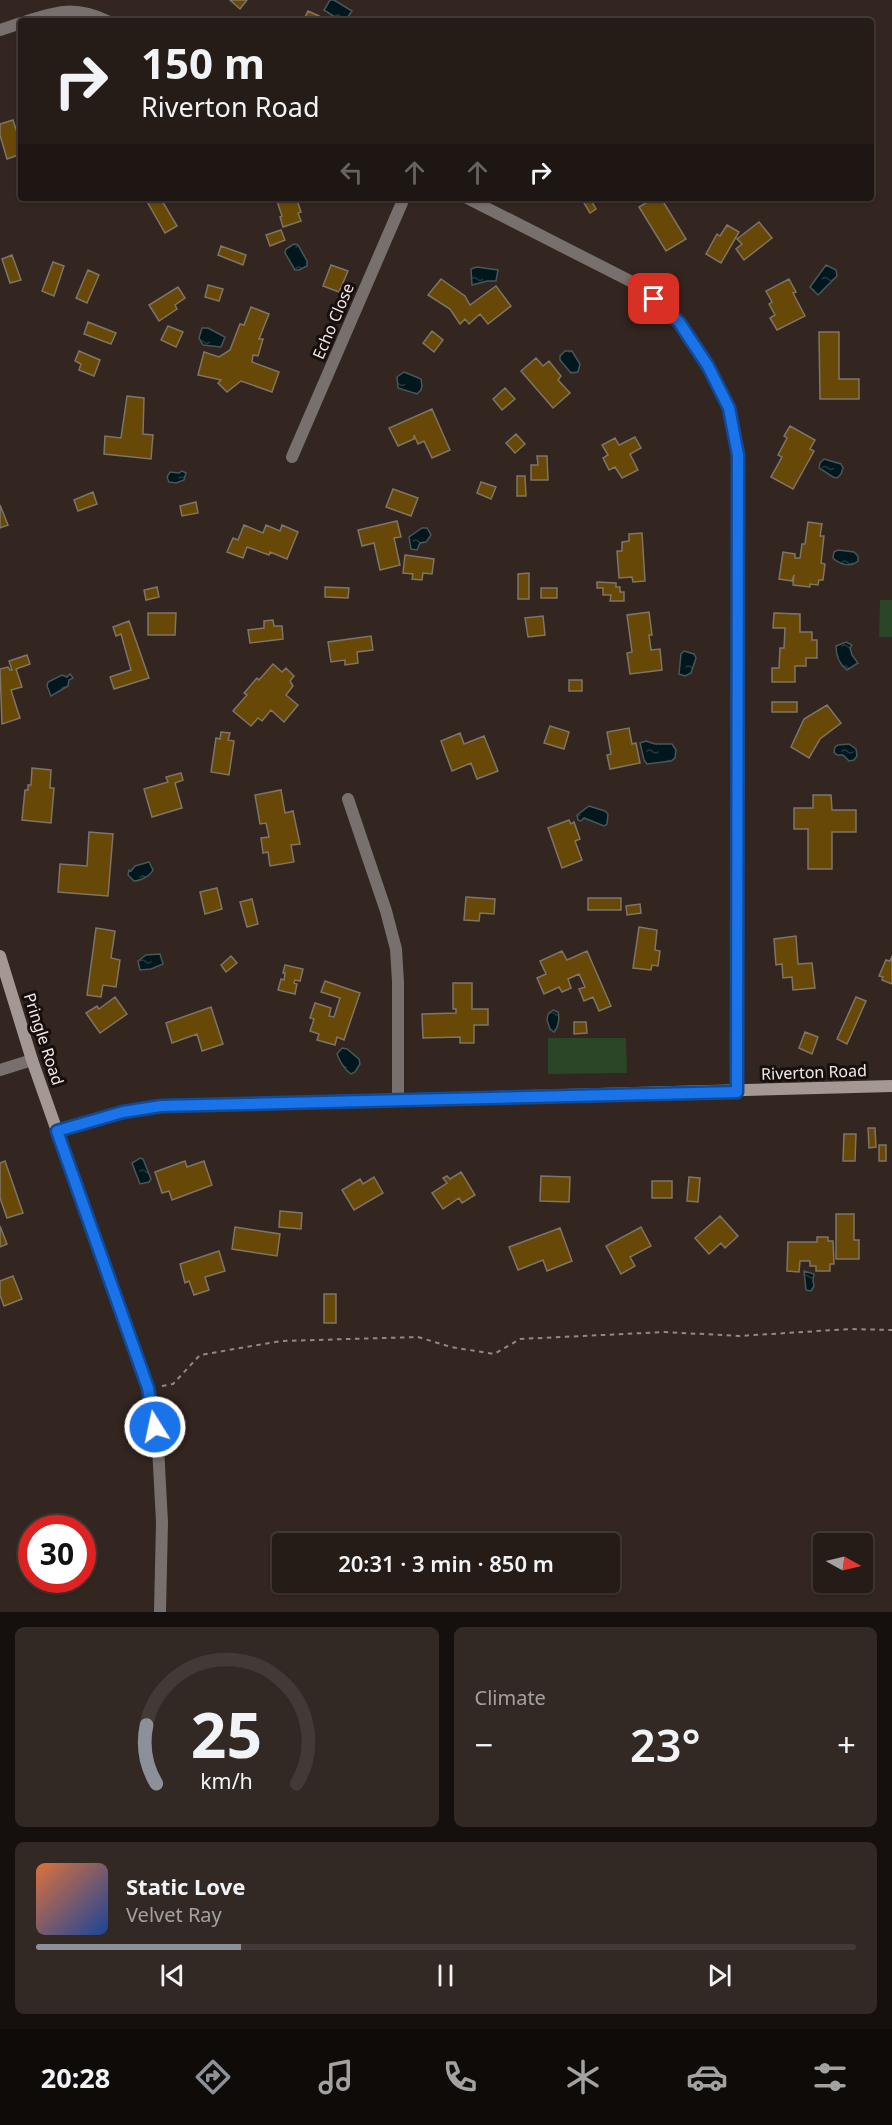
<!DOCTYPE html>
<meta charset="utf-8">
<style>
body{margin:0;font-family:"Noto Sans",sans-serif;background:#322924;color:#f1f3f6;height:100vh;display:flex;flex-direction:column;font-size:22px;white-space:nowrap}
*{box-sizing:border-box;margin:0}
p{font-size:20px;color:#a4a1a1}
.icon{flex:none;width:33px;height:33px;fill:none;stroke:currentColor;stroke-width:2;stroke-linecap:round;stroke-linejoin:round}
.map{position:relative;height:1612px;overflow:hidden}
.panel{display:flex;flex-direction:column;gap:15px;padding:15px;background:#150f0d;flex:1}
.panel>*{flex:none}
.banner{position:absolute;left:18px;top:18px;width:856px;height:183px;border-radius:6px;box-shadow:0 2px 4px #0004,0 0 0 2px #423a36;background:#261c17;color:#f1f3f6;overflow:hidden}
.needle{width:39px;rotate:98deg}
.controls{position:absolute;left:813px;top:1533px;display:grid;gap:12px}
.controls a{display:grid;place-items:center;width:60px;height:60px;border-radius:6px;background:#261c17;box-shadow:0 2px 4px #0004,0 0 0 2px #423a36;font-size:30px}
.speed{position:absolute;left:18px;top:1515px;display:flex;gap:12px;font-size:30px;font-weight:700;text-align:center}
.speed>*{display:grid;place-content:center;width:78px;height:78px;border-radius:50%;background:#261c17;box-shadow:0 2px 4px #0004,0 0 0 2px #423a36;line-height:1}
.speed .limit{border:9px solid #d22;background:#fff;color:#111}
.pin{position:absolute;display:grid;place-items:center;width:51px;height:51px;color:#fff;margin:-26px;border-radius:12px;box-shadow:0 3px 9px #0006}
.me{position:absolute;width:66px;margin:-33px;rotate:350deg;stroke-linejoin:round;filter:drop-shadow(0 0 4px #0008)}
.turn{display:flex;align-items:center;gap:21px;height:126px;padding:0 24px;font-size:27px}
.turn .icon{width:78px;height:78px;stroke-width:2.5}
.turn b{display:block;font-size:42px;line-height:51px}
.lanes{display:flex;align-items:center;height:57px;padding:0 24px;background:#0003;justify-content:center;gap:30px;direction:ltr}
.lanes .off{opacity:.35}
.big{font-size:45px;font-weight:600;line-height:1.1}
.panel .tile{flex:1;display:flex;flex-direction:column;justify-content:center;gap:9px;min-width:0;padding:0 21px;border-radius:9px;background:#322924}
.panel .dial{align-items:center;gap:0}
.dial svg{height:156px;overflow:visible;fill:none;stroke:#423a36;stroke-width:7;stroke-linecap:round;text-anchor:middle}
.dial text{fill:#f1f3f6;stroke:none}
.song{display:flex;align-items:center;gap:18px}
.cover{width:72px;height:72px;border-radius:9px;background:linear-gradient(135deg,hsl(20 70% 55%),hsl(220 70% 35%))}
.played{height:6px;border-radius:3px;background:linear-gradient(90deg,#8c9099 25%,#423a36 25%)}
.keys{display:flex;justify-content:space-around;direction:ltr}
.heat{display:flex;justify-content:space-between;align-items:center;font-size:33px;direction:ltr}
.panel .tiles{flex:1;display:grid;gap:15px;grid-template-columns:1fr 1fr}
.tile:last-child{grid-column:span 2}
.trip{position:absolute;left:272px;top:1533px;width:348px;height:60px;border-radius:6px;background:#261c17;box-shadow:0 2px 4px #0004,0 0 0 2px #423a36;font-weight:600;line-height:60px;text-align:center}
.menu{display:flex;height:96px;justify-content:space-around;align-items:center;background:#0f0b09;color:#a4a1a1}
.menu .icon{width:42px;height:42px}
.menu .active{color:#8c9099}
.menu b{font-size:27px;color:#f1f3f6}
.map>svg:first-child{display:block}
</style>
<div class="map">
<svg width="892" height="1612" viewBox="0 0 892 1612">
<defs>
<pattern id="water-ripples" width="26" height="14" patternUnits="userSpaceOnUse" patternTransform="scale(1.5)"><rect width="26" height="14" fill="#00181d"/><path d="M2 4q2-2 4 0t4 0M15 11q2-2 4 0t4 0" fill="none" stroke="#263a3e"/></pattern>
</defs>
<rect width="100%" height="100%" fill="#33251f"/>
<!-- grass -->
<path fill="#2a4626" d="M880 600H892V637H879Z
M626 1038 627 1073 548 1074V1038Z"/>
<!-- water -->
<path fill="url(#water-ripples)" stroke="#495759" stroke-width="1.5" d="M330 0H334L352 11 345 21H341L324 10Z
M294 244 298 245 307 261V266L299 270H295L285 253 286 249Z
M826 265 836 270 837 276 818 295 810 287Z
M477 267 498 270 496 281H487L472 285 471 269Z
M202 328H208L225 337 221 347 203 345 199 338Z
M565 351H572L580 364 578 372 571 373 560 360V356Z
M404 372 421 379 422 386 421 390 417 394 398 388 397 377Z
M824 459 841 464 843 468 841 474 837 478 833 477 819 468 820 463Z
M182 471 186 473 184 480 176 483 169 482 167 477 170 472 179 473Z
M422 528H427L431 535 426 542 420 543 417 550 411 549 409 537Z
M838 550 854 552 858 556V561C851 568 839 564 833 558L834 552Z
M846 642 852 645 850 648 852 655 858 663 847 670C839 664 836 656 836 646Z
M684 651 694 654 696 658 691 673 685 676 679 674 681 654Z
M70 674 73 678 69 680 68 686 51 696 47 686 48 682 62 675 67 677Z
M646 741 655 744H672L676 750 675 758 671 761 647 764 644 760 640 743Z
M849 744 856 749 857 756 854 760 849 761 843 755H837L834 752 835 747 838 745Z
M589 806 605 811 608 814 607 824 604 826 584 818 581 821 578 820 577 815Z
M149 862 153 870C150 876 140 881 134 881L128 875 129 870 131 871 135 866Z
M160 954 163 964 151 969 140 970 138 961 146 955Z
M553 1010 558 1012C560 1018 558 1028 554 1032L550 1029 547 1020 548 1014Z
M342 1048 347 1049 359 1059 360 1064 355 1072 351 1074C344 1069 340 1062 337 1054Z
M140 1158 143 1159 151 1179 149 1182 140 1184 132 1163Z
M804 1271 814 1274 813 1281 814 1286 811 1291 806 1290Z"/>
<!-- building -->
<path fill="#674807" stroke="#7e7567" stroke-width="1.5" d="M230 0H247L240 9Z
M308 11 319 16 317 21H303Z
M13 120 21 145V154L7 159 0 135V124Z
M145 198H163L161 199 177 226 165 233Z
M276 198H293L295 201 297 200 301 212 298 213 301 221 283 227 280 217 282 216Z
M581 198H594L591 200 596 209 590 213Z
M654 198H661L686 239 666 251 639 207Z
M759 222 772 238 744 260 736 249 742 244 737 239Z
M727 225 739 232 721 263 706 254 717 234 720 236Z
M281 230 285 240 270 246 266 235Z
M221 246 246 255 243 265 218 255Z
M12 255 21 280 10 283 2 259Z
M53 262 64 266 54 296 42 291Z
M331 265 348 271 339 292 323 286Z
M88 270 99 275 87 303 76 298Z
M441 279 465 296 470 305 496 286 511 306 488 324 480 314 469 324 465 319 460 324 450 309 428 295Z
M789 279 796 292 793 293 805 316 777 330 770 318 775 315 769 304 772 302 766 291Z
M208 285 223 289 219 301 205 297Z
M178 287 185 298 175 305 177 309 159 321 149 305Z
M251 307 269 314 259 339H263L258 356 253 355 252 362 279 372 272 392 241 381 227 392 218 383 221 380 198 375 204 352 219 357 230 350 240 324 244 325Z
M88 322 116 333 111 344 84 334Z
M168 326 183 332 176 347 161 340Z
M432 331 443 340 434 352 423 343Z
M819 332H839V379H859V399H820Z
M79 351 100 360 94 376 79 370 81 364 75 361Z
M536 358 543 366 549 361 561 376 558 380 570 393 553 408 521 371Z
M505 388 515 399 502 410 493 399Z
M127 396 144 398 143 434 153 435 151 459 104 454 105 436 121 438Z
M432 409 450 450 432 458 424 441 418 444 414 435V439L398 446 389 428Z
M790 426 815 440 810 449 814 451 793 489 771 477 782 457 778 455 787 438 784 436Z
M516 434 525 444 515 453 506 443Z
M635 437 641 448 630 454 638 470 622 478 615 467 609 470 603 458 608 455 602 445 615 438 619 445Z
M537 456H547L548 480H531V465H538Z
M517 476H525L526 496H517Z
M481 482 496 487 491 499 477 493Z
M393 489 418 498 411 516 386 507Z
M93 492 97 504 78 511 74 500Z
M196 502 198 513 182 516 180 506Z
M0 505 8 525 0 528Z
M397 521 401 537 394 538 400 565 380 570 374 543 362 546 358 530Z
M808 522 822 524 820 536H824L821 563 825 564 823 580H819L818 585 810 584V587L793 585 794 575 792 581 779 579 783 552 795 554V558H800L802 544H805Z
M244 525 263 533 266 525 280 531 282 525 298 532 287 559 270 552 269 555 247 547 243 558 227 552 233 538 238 540Z
M642 533 645 581 633 582 632 577 619 578 617 551H622V542L629 541V534Z
M405 555 434 559 432 574 423 573 422 580 412 579 413 574 403 573Z
M529 573V599H518V574Z
M597 582 616 583V587H620V592H624V601H610L611 595H603V588H597Z
M157 587 159 597 146 600 144 590Z
M325 587 349 588 348 598 325 597Z
M541 588H557V598H541Z
M649 612 652 635H649L651 650 660 649 662 670 630 674 627 653 632 652 627 615Z
M148 613H176L175 635H148Z
M774 613 800 614V632H812V640H817V658H806V666H795V682H772V668H779L780 648H784L785 628H773Z
M543 616 545 635 528 637 525 618Z
M273 620 274 626H282L283 639 250 643 248 630 264 628V621Z
M129 621 149 678 114 689 110 677 131 670 121 634 116 636 113 627Z
M371 636 373 650 357 652 358 663 345 665V660L331 662 328 642Z
M27 655 30 664 16 669 22 687 11 690 20 718 2 724 0 669 8 667 10 670H12L9 661Z
M273 664 282 672 286 668 294 676 290 681 293 686 286 695 298 705 284 722 271 710 262 721 258 718 251 726 233 711 247 695 244 693 257 678 259 680Z
M569 680H582V691H569Z
M772 702H797V712H772Z
M827 705 841 723 820 739 809 758 791 747 804 719Z
M550 726 569 732 564 749 544 743Z
M629 728 632 744 636 743 640 763 610 769 607 755 611 754 607 732Z
M221 732 230 733 228 740 234 741 229 775 211 772 216 738 220 739Z
M460 733 464 744 484 736 498 771 477 779 471 763 452 771 441 741Z
M32 768 51 770 50 788H54L51 823 22 820 25 790H28V785H31Z
M181 773 183 780 175 783 182 808 152 817 144 789 168 782 166 777Z
M281 790 285 813 293 811 300 844 291 845 294 862 270 866 268 852 263 853 261 838 269 837 266 823 260 824 255 795Z
M813 795H831L832 810H856V832H832V869H808V829H794V808H813Z
M569 820 571 824 574 822 580 839 575 841 582 860 562 868 548 828Z
M89 832 113 834 108 896 58 892 60 864 87 866Z
M217 888 222 909 205 914 200 892Z
M466 897 495 899 494 914 480 913 479 921 464 920Z
M588 898H621V910H588Z
M252 899 258 924 247 927 240 902Z
M640 904 641 913 627 915 626 906Z
M639 927 657 930 655 950 660 951 658 966 652 965 651 970 633 968Z
M96 928 115 931 111 958 120 960 116 987 103 985 101 997 87 995Z
M796 936 798 964 812 963 815 988 793 990 792 977 783 978 782 964 776 965 774 939Z
M562 951 567 960 587 951 611 1006 599 1011 593 997 584 1001 579 989 585 987 579 974 568 979 571 988 562 992 559 987 544 994 537 978 546 974 540 961Z
M231 956 237 963 226 972 221 965Z
M892 956V984L882 980 883 977 879 976 886 960 890 961Z
M285 965 303 969 300 981 295 980 294 983 297 984 295 994 278 990 281 979 284 980 285 973H283Z
M325 981 360 993 344 1040 337 1037 335 1045 317 1040 319 1034 310 1031 314 1019 310 1018 315 1003 331 1008 329 1016 334 1017 340 998 321 992Z
M453 983H472V1009H488V1025H474V1043H460V1037L423 1038 422 1014 456 1013V1009H453Z
M115 997 127 1014 100 1033 86 1013 97 1006 99 1009Z
M856 997 866 1001 847 1044 837 1039Z
M211 1007 223 1044 202 1051 197 1034 172 1043 166 1023Z
M574 1022H586L587 1033 574 1034Z
M805 1032 818 1037 812 1054 799 1048Z
M868 1128H875L876 1147 869 1148Z
M844 1134H856L855 1161H843Z
M879 1145H886V1161H879Z
M5 1161 23 1213 7 1218 0 1198V1163Z
M185 1161 187 1167 204 1161 212 1185 172 1200 169 1191 162 1193 155 1172Z
M461 1172 475 1195 462 1203 459 1198 443 1209 432 1193 447 1183 443 1178 447 1176 450 1179Z
M541 1176 570 1177 569 1202 540 1201Z
M374 1177 383 1193 354 1210 342 1190 360 1179 363 1184Z
M689 1177 700 1178 698 1202 687 1201Z
M652 1181H672V1198H652Z
M280 1211 302 1213 301 1229 279 1227Z
M836 1214H854V1240H859V1259H836Z
M720 1216 738 1236 725 1248 721 1243 709 1254 695 1238Z
M0 1226 7 1244 0 1247Z
M235 1227 280 1234 277 1256 232 1249Z
M641 1227 651 1246 630 1257 635 1266 621 1274 606 1246Z
M560 1228 572 1261 547 1271 543 1260 518 1270 509 1247Z
M817 1237H828V1241H833L834 1264H830V1271H816V1266H810V1261H800L799 1272 787 1271 788 1242H817Z
M219 1251 225 1271 205 1277 209 1290 194 1295 189 1281 185 1283 180 1264Z
M13 1276 22 1299 4 1306 0 1295V1281Z
M324 1294H336V1323H324Z"/>
<g fill="none" stroke-linecap="round" stroke-linejoin="round">
<!-- path -->
<path stroke="#938883" stroke-width="2" stroke-dasharray="4.5 4.5" stroke-linecap="butt" d="M162 1386 173 1384 200 1355 281 1341 418 1337 451 1347 494 1354 520 1339 665 1332 739 1336 850 1329 892 1330"/>
<!-- street -->
<path stroke="#77706d" stroke-width="12" d="M27 21C58 11 76 6 107 21
M0 30 21 23
M467 198 642 287 679 322 708 366 729 408 738 455 737 1092
M292 457 404 198
M348 799 386 911 396 949 398 982V1101
M0 1070 32 1060
M57 1131 148 1388 158 1447 162 1522 160 1612"/>
<!-- secondary -->
<path stroke="#a49894" stroke-width="12" d="M0 956 32 1060 57 1131 123 1112 161 1106 892 1086"/>
</g>
<g fill="none" stroke-linecap="round" stroke-linejoin="round">
<!-- route casing -->
<g stroke="#114b97" stroke-width="15">
<path id="route" d="M155 1427 148 1388 57 1131 123 1112 161 1106 737 1092 738 455 729 408 708 366 679 322 654 299"/>
</g>
<!-- route -->
<use href="#route" stroke="#1a73e8" stroke-width="10"/>
</g>
<g text-anchor="middle" stroke-width="6" stroke-linejoin="round" paint-order="stroke">
<!-- street labels -->
<g font-size="16" fill="#f3eae6" stroke="#160f0d">
<text transform="translate(333 321) rotate(-67)" y="6">Echo Close</text>
<text transform="translate(44 1039) rotate(72)" y="6">Pringle Road</text>
<text transform="translate(814 1072) rotate(-2)" y="6">Riverton Road</text>
</g>
</g>
</svg>
<div class="controls">
<a><svg class="needle" viewBox="-14 -14 28 28"><path d="M0-13l5 13h-10z" fill="#e53935"/><path d="M0 13l5-13h-10z" fill="#a4a1a1"/></svg></a>
</div>
<div class="speed"><div class="limit">30</div></div>
<div class="pin" style="left:654px;top:299px;background:#d93025"><svg class="icon" aria-label="arrive" viewBox="0 0 24 24"><path d="M6 21V4h12l-3 4 3 4H6"/></svg></div>
<svg class="me" style="left:155px;top:1427px" viewBox="-20 -20 40 40"><circle r="17" fill="#1a73e8" stroke="#fff" stroke-width="3"/><path d="M0-11L8 9 0 5-8 9z" fill="#fff"/></svg>
<div class="trip">20:31 · 3 min · 850 m</div>
<div class="banner">
<div class="turn"><svg class="icon" aria-label="right" viewBox="0 0 24 24"><path d="M7 20v-9h11M14 6l5 5-5 5"/></svg><div><b>150 m</b>Riverton Road</div></div>
<div class="lanes"><svg class="icon off" aria-label="left" viewBox="0 0 24 24"><path d="M17 20v-9H6M10 6l-5 5 5 5"/></svg><svg class="icon off" aria-label="ahead" viewBox="0 0 24 24"><path d="M12 20V5M6 11l6-6 6 6"/></svg><svg class="icon off" aria-label="ahead" viewBox="0 0 24 24"><path d="M12 20V5M6 11l6-6 6 6"/></svg><svg class="icon" aria-label="right" viewBox="0 0 24 24"><path d="M7 20v-9h11M14 6l5 5-5 5"/></svg></div>
</div>
</div>
<section class="panel">
<div class="tiles">
<div class="tile dial"><svg viewBox="0 0 100 80">
<path d="M14 69A42 42 0 1 1 86 69"/>
<path d="M14 69A42 42 0 0 1 9 39" stroke="#8c9099"/>
<text x="50" y="56" font-size="32" font-weight="700">25</text>
<text x="50" y="72" font-size="11">km/h</text>
</svg></div>
<div class="tile"><p>Climate</p>
<div class="heat"><a>−</a><b class="big">23°</b><a>+</a></div>
</div>
<div class="tile">
<div class="song"><i class="cover"></i><div><b>Static Love</b><p>Velvet Ray</p></div></div>
<div class="played"></div>
<div class="keys"><svg class="icon" aria-label="previous" viewBox="0 0 24 24"><path d="M18 5L8 12l10 7zM5 5v14"/></svg><svg class="icon" aria-label="pause" viewBox="0 0 24 24"><path d="M8 5v14M16 5v14"/></svg><svg class="icon" aria-label="next" viewBox="0 0 24 24"><path d="M6 5l10 7-10 7zM19 5v14"/></svg></div>
</div>
</div>
</section>
<nav class="menu">
<b>20:28</b>
<svg class="icon active" aria-label="directions" viewBox="0 0 24 24"><path d="M12 3l9 9-9 9-9-9zM9 14v-3h6M13 9l2 2-2 2"/></svg>
<svg class="icon" aria-label="music" viewBox="0 0 24 24"><path d="M9 18V5l10-2v13"/><circle cx="6" cy="18" r="3"/><circle cx="16" cy="16" r="3"/></svg>
<svg class="icon" aria-label="phone" viewBox="0 0 24 24"><path d="M5 4h4l2 5-3 2q2 4 5 5l2-3 5 2v4C11 20 4 13 5 4z"/></svg>
<svg class="icon" aria-label="climate" viewBox="0 0 24 24"><path d="M12 3v18M4 7l16 10M4 17L20 7"/></svg>
<svg class="icon" aria-label="car" viewBox="0 0 24 24"><path d="M5 17H2v-5l4-1 3-4h7l3 4 3 1v5h-3M9 17h6M6 11h13"/><circle cx="7" cy="17" r="2"/><circle cx="17" cy="17" r="2"/></svg>
<svg class="icon" aria-label="filters" viewBox="0 0 24 24"><path d="M4 7h16M4 17h16"/><circle cx="9" cy="7" r="2"/><circle cx="15" cy="17" r="2"/></svg>
</nav>
